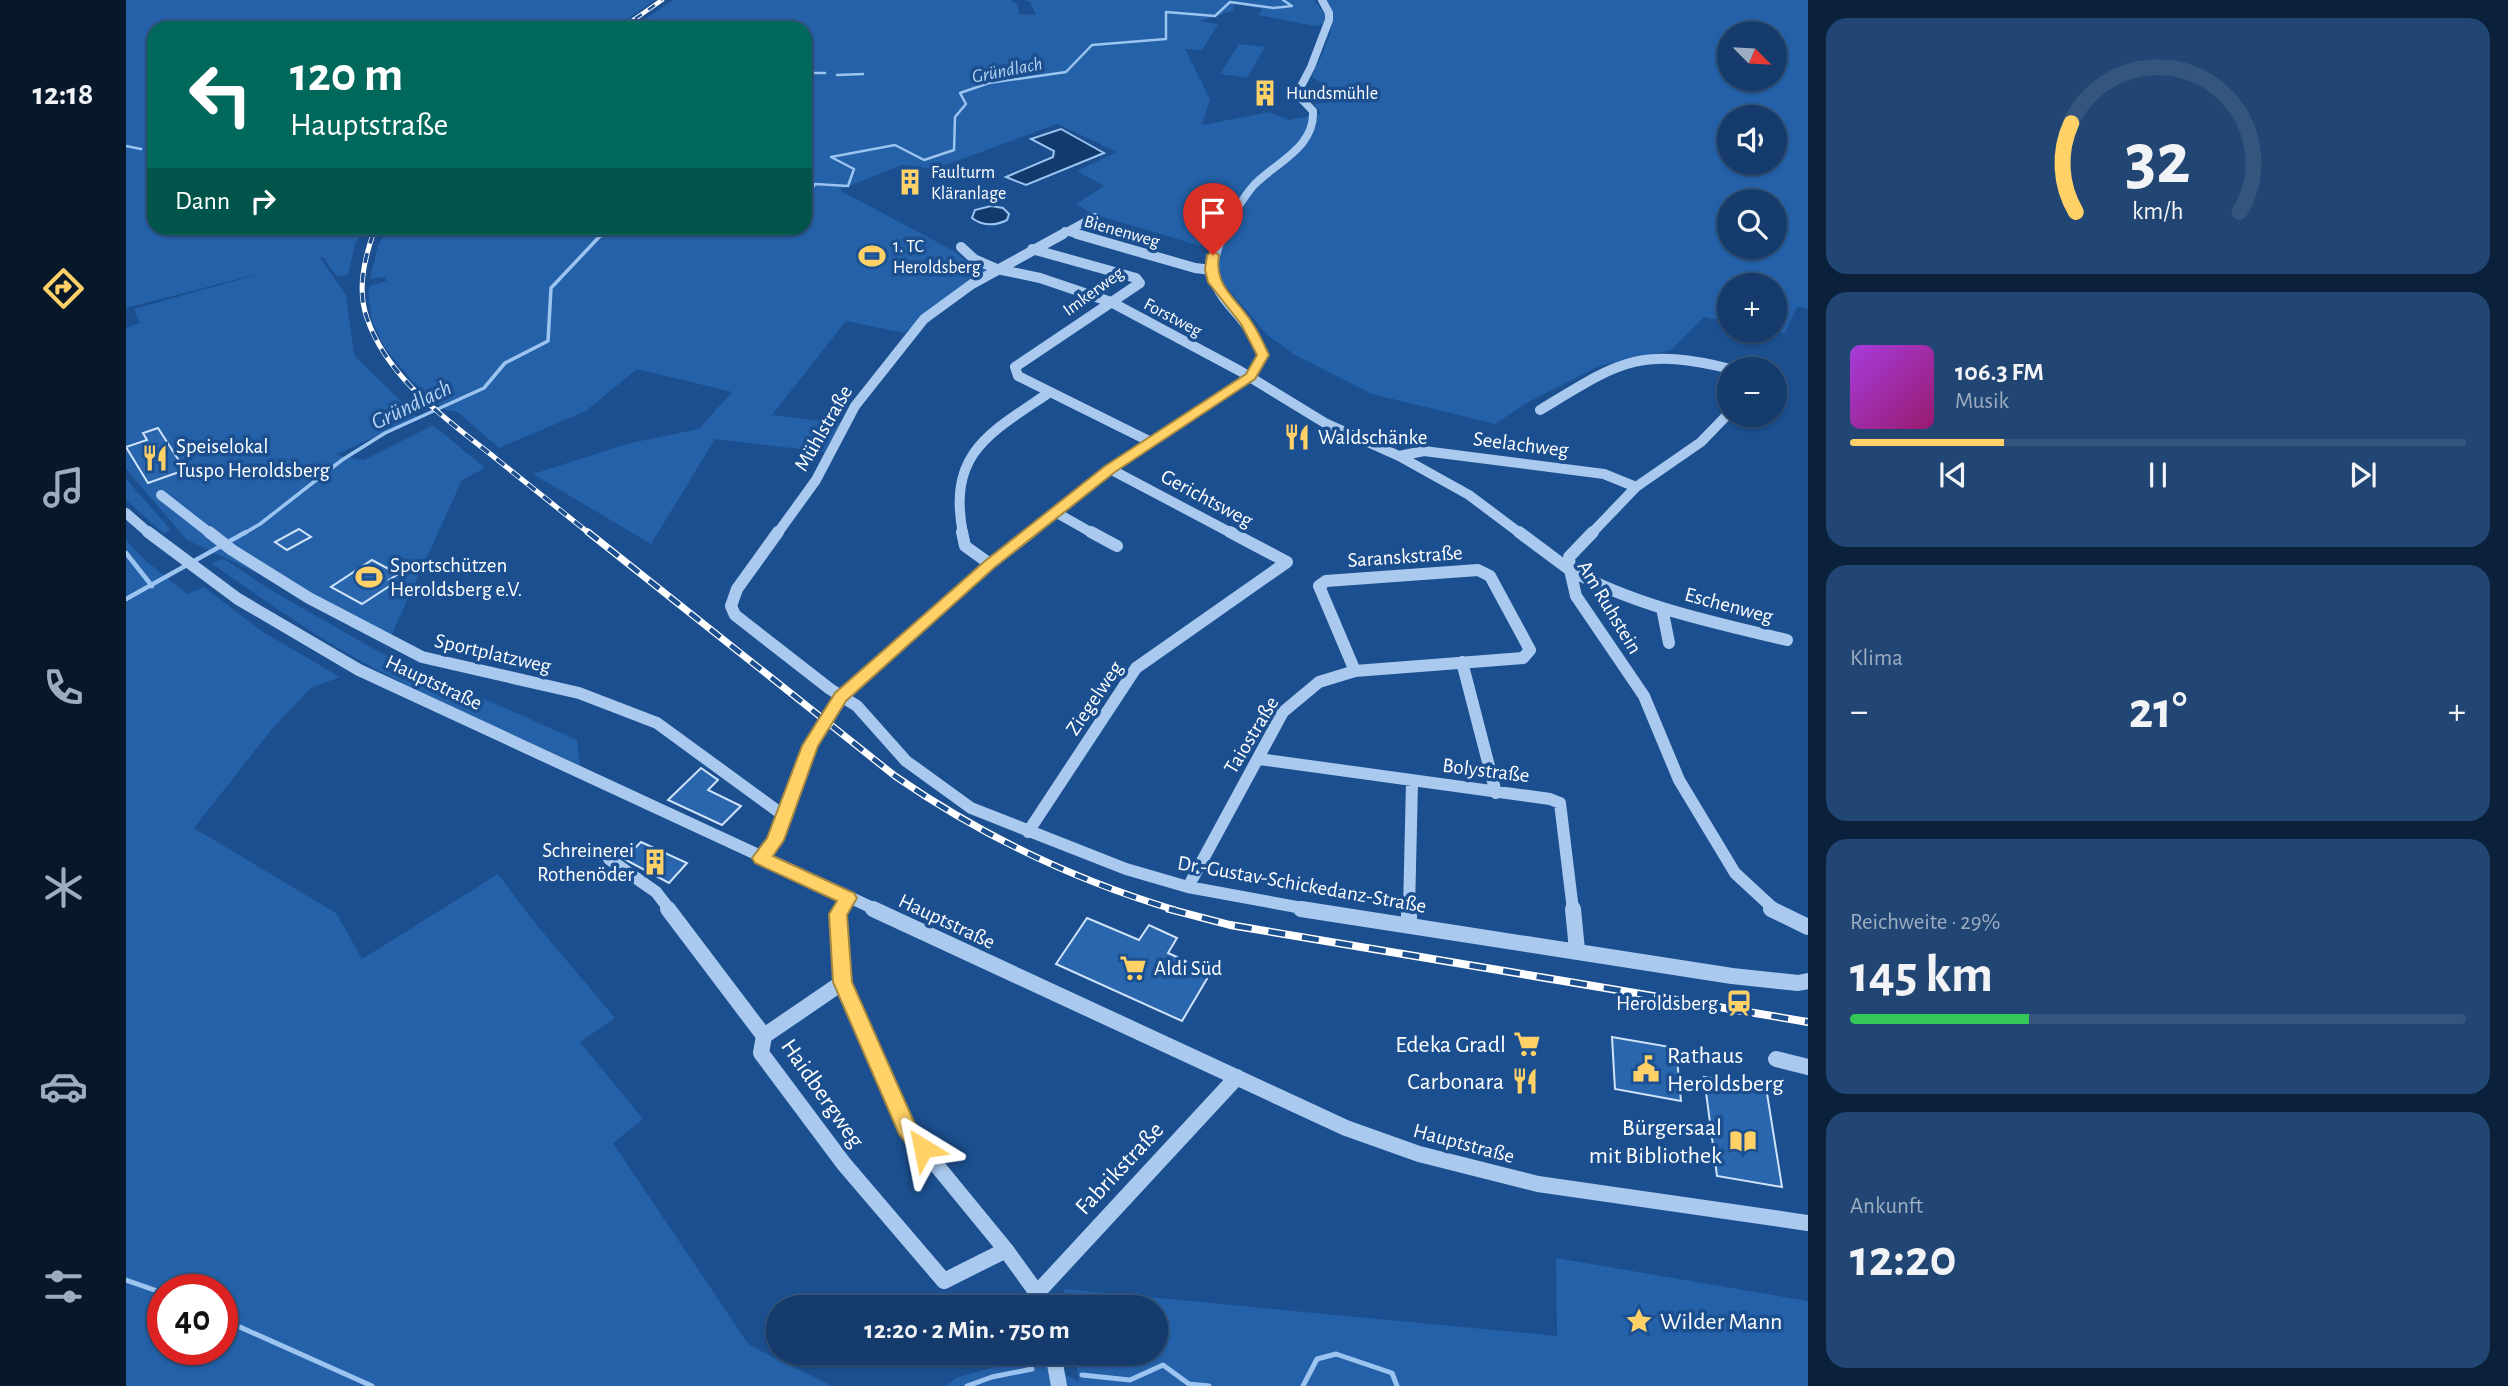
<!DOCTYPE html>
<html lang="de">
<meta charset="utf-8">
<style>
body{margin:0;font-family:"Alegreya Sans",sans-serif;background:#214673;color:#f1f3f6;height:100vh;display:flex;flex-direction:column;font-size:26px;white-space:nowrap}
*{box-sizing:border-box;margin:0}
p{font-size:23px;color:#9dadc1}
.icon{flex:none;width:38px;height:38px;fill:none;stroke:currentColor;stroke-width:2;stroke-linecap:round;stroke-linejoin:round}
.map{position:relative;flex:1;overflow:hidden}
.panel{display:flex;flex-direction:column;gap:18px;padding:18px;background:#0b203b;width:700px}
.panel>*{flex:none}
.hud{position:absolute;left:21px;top:21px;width:665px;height:214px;border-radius:21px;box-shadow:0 2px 5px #0004,0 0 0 2px #33557e;background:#00695c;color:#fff;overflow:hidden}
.needle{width:46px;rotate:114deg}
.tools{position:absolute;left:1591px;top:21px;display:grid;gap:14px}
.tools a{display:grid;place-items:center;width:70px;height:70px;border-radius:50%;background:#143b6b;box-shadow:0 2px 5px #0004,0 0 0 2px #33557e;font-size:35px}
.speed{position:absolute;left:21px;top:1274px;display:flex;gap:14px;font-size:35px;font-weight:700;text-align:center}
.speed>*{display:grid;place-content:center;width:91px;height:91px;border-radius:50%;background:#143b6b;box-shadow:0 2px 5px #0004,0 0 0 2px #33557e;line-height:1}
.speed .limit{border:10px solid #d22;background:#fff;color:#111}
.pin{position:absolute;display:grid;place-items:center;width:60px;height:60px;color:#fff;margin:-72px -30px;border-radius:50% 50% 50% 0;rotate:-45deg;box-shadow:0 0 7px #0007}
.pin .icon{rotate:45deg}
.me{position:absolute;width:77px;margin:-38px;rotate:325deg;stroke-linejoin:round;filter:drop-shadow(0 0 5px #0008)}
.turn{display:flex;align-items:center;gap:24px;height:147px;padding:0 28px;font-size:32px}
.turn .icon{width:91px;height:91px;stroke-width:2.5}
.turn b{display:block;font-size:49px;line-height:60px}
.then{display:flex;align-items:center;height:66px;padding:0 28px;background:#0003;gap:14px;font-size:26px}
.big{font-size:52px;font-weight:700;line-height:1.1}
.panel .tile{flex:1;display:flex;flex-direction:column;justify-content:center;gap:10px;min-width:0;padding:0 24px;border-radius:21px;background:#214673}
.panel .dial{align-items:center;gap:0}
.dial svg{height:182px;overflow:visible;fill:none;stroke:#33557e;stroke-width:7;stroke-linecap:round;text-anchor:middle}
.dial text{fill:#f1f3f6;stroke:none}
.song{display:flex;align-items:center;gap:21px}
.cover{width:84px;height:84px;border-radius:10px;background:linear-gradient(135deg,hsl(280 70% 55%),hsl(320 70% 35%))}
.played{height:7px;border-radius:4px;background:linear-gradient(90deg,#ffd166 25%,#33557e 25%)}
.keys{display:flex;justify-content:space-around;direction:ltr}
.heat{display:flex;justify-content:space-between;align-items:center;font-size:38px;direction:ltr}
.charge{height:10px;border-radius:5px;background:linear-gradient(90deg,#34c759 29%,#33557e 0)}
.trip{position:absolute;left:640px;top:1295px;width:402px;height:70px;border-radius:35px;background:#143b6b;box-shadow:0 2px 5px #0004,0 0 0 2px #33557e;font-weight:700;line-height:70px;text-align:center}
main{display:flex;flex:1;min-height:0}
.menu{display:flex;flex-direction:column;width:126px;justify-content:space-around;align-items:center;background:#08182b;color:#9dadc1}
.menu .icon{width:49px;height:49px}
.menu .current{color:#ffd166}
.menu b{font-size:32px;color:#f1f3f6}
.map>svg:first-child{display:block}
</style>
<main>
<nav class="menu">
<b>12:18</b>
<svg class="icon current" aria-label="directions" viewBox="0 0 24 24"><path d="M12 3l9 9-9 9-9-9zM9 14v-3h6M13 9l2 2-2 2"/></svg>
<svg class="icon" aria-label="music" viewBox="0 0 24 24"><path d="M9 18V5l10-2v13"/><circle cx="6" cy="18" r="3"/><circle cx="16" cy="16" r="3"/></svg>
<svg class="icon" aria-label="phone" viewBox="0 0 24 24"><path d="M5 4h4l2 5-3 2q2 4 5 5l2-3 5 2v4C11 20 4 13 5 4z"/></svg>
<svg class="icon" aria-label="climate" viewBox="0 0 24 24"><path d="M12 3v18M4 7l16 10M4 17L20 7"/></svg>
<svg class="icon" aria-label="car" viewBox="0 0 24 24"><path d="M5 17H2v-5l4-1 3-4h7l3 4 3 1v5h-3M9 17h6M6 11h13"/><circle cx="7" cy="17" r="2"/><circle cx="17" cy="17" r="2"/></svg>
<svg class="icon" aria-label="filters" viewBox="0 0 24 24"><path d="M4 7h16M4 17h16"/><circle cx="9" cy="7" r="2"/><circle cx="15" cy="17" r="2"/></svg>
</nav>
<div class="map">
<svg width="1682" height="1386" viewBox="0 0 1682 1386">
<rect width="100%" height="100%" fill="#1b4f8f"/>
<!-- green -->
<path fill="#2461a8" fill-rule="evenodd" d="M0 0H529L489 28H28V228H239L229 244 222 275 211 277 197 257 194 258 220 295 228 355 291 417 210 455 238 460 307 425 359 468 336 480 265 636 61 540 0 469V328L14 323 8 309 148 270 0 308Z
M547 0H885L892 5 893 14 910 15 904 2 898 0H1188L1200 16 1198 24 1188 26 1132 15 1137 9 1109 4 1107 11 1074 21 1092 24 1076 50 1059 49 1084 99 1076 125 1144 112 1162 120 1195 114 1188 104 1222 100 1186 77C1195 54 1217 21 1199 0H1682V309L1671 307 1659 333 1647 331 1648 285H1603V322L1578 317 1545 350 1473 366 1399 404 1369 424 1246 394 1169 355 1141 335 1089 273 1092 251 966 214 950 204 978 186 951 171 991 152 931 124 809 169 776 165 713 190 828 251 839 260 861 269 778 333 720 321 646 415 714 423 698 452 589 439 525 544 407 474 504 443 573 429 606 392 511 369 460 411 373 448 332 412 320 410 286 381 259 348 246 321 242 292 244 286 260 281 259 277 244 279 252 245 262 228H679V28H506ZM1603 33H1648V79H1603ZM1603 117H1648V163H1603ZM1603 201H1648V247H1603Z
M1113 44 1139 47 1121 78 1094 74Z
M0 479 45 530 38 534 0 500Z
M0 540 20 561 61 594 78 587 137 632 214 677 185 688 146 729 68 828 210 913 236 959 372 874 405 918 489 1018 454 1042 517 1119 487 1143 623 1345 706 1386H0ZM37 1290H96V1349H37Z
M98 559 143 589 255 653 451 740 454 765C380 731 304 699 233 660 181 631 134 597 85 563Z
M1430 1258 1682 1301V1386H818L832 1377 907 1357 953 1382 949 1353H1031V1307H941L938 1289 1431 1336Z"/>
<!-- water -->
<path fill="#123a6d" stroke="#9cc4f0" stroke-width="2" d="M935 129 978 153 900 185 880 177 927 157 928 151 905 139Z
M865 206 877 208 883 214 881 220C870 226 856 226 846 218L849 210Z"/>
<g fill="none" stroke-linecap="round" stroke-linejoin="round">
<!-- stream-far3 -->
<path stroke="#9cc4f0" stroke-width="2.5" d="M679 73H699
M711 75 737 74
M0 146 15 149
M679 200 689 184 722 186 728 169 705 157 769 145 798 160 828 150 829 117 840 104 834 93 863 83 940 72 966 45 1040 39V12L1089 16 1104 2 1147 8 1166 6 1157 0
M601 228H610
M474 236 531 233 539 228"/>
<!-- stream-far2 -->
<path stroke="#9cc4f0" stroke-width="3.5" d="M117 534 134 524 216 460 259 433 358 388 379 363 422 341 425 288 475 235 495 234"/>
<!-- stream-far1 -->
<path stroke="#9cc4f0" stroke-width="4.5" d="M0 553 26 586
M0 599 120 532"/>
<!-- stream -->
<path stroke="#9cc4f0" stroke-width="5" d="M0 1280 37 1293
M96 1319 246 1386
M956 1375 1004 1380 1037 1365 1063 1384 1083 1386
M841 1386 866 1377 906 1369
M1177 1386 1191 1359 1210 1354 1266 1373 1271 1386"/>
</g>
<!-- building -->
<path fill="#2a66ad" stroke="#cfe3fa" stroke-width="2" d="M32 428 59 470 22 483 0 447 21 440 17 433Z
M173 529 185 537 161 550 149 542Z
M246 560 272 574 263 580 268 583 236 604 205 587Z
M575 768 592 780 582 790 615 806 596 825 542 800Z
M515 842 561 863 543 883 498 859Z
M961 918 1013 940 1023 925 1051 938 1042 953 1085 972 1056 1021 930 964Z
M1486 1037 1550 1048 1555 1101 1489 1089Z
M1578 1077 1640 1087 1656 1187 1591 1176Z"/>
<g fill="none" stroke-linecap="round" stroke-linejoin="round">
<!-- minor-far3 -->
<path stroke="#a9c9ee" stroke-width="8" d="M939 231 957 236
M933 236 968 217
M1096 236C1105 218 1115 200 1128 185 1150 162 1189 148 1187 111L1171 94 1185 67 1203 20V13L1196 0"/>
<!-- minor-far2 -->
<path stroke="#a9c9ee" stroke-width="10" d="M951 234 1069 268 1085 270
M835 247 848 259 871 269 914 278 985 302 1114 371 1199 423 1273 456 1343 495 1395 534
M906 249 1010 278 1014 283 889 367 892 376 1025 442
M1414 410C1492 363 1511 346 1605 369
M1273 456 1298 451 1478 474 1510 487
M984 469 1107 534
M35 495 85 534
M929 512 968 534
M0 513 24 534
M651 534 690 480 729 406 798 319 846 284 937 234
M837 534C821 452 864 433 924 392
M902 534 984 469 1125 376 1137 355C1117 301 1066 297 1097 234
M1465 534 1510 487 1575 442 1603 413"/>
<!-- minor-far1 -->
<path stroke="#a9c9ee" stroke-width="12" d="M22 532 112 599 233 670 751 910
M83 532 106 550 183 598 296 657 453 693 531 723 657 815
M652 532 611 589 605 606 609 615 704 689 731 706 780 761 845 808 1000 869 1062 887 1187 910
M836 532 839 546 864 564
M965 532 991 546
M1393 532 1444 570 1450 596 1518 696 1553 780 1609 873 1649 910
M1467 532 1443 557 1444 570C1512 607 1587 622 1661 640
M1352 570 1364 576 1404 650 1397 658 1229 671 1193 586 1200 581Z
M1536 608 1543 643
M1336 662 1370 793
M1133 759 1424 799 1434 803 1447 910
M902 832 1010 668 1161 562 1104 532
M635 858 649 840 684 746 714 697 864 564 905 532
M483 859 530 892 544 910
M1062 887 1157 712 1193 682 1229 671
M714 910 722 898
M1283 910 1286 782"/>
<!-- minor -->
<path stroke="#a9c9ee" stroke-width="16" d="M542 909 638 1036 635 1053 718 1164 818 1281 880 1250
M715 909 712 914 717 982 780 1128 880 1250 911 1293 915 1307
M747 909 1220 1128 1293 1154 1412 1184 1682 1223
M1175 909 1606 976 1672 983 1682 981
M1447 909 1451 950
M1645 909 1682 927
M1283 925V909
M638 1036 717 982
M1650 1059 1682 1067
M911 1293 1111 1077
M927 1353 933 1386"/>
<!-- rail-far3 casing -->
<g stroke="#fff" stroke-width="4.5">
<path id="rail-far3" d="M496 28 536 0
M246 236 249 228"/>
</g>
<!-- rail-far2 casing -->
<g stroke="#fff" stroke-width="5">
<path id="rail-far2" d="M247 234C238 261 231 290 241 318 261 378 320 419 368 457 400 483 432 508 464 534"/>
</g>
<!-- rail-far1 casing -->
<g stroke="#fff" stroke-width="7">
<path id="rail-far1" d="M462 532 769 776C856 836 948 880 1049 910"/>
</g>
<!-- rail casing -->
<g stroke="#fff" stroke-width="8">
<path id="rail" d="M1043 909 1104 925 1682 1022"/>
</g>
<!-- rail-far3 -->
<use href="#rail-far3" stroke="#1b4f8f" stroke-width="2.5" stroke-dasharray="8" stroke-linecap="butt"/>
<!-- rail-far2 -->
<use href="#rail-far2" stroke="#1b4f8f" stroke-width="3.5" stroke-dasharray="10" stroke-linecap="butt"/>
<!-- rail-far1 -->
<use href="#rail-far1" stroke="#1b4f8f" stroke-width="4.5" stroke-dasharray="13" stroke-linecap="butt"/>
<!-- rail -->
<use href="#rail" stroke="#1b4f8f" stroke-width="5" stroke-dasharray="17" stroke-linecap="butt"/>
</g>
<!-- route -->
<path fill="#ffd166" stroke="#a68842" stroke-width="2" d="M1087 251 1093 255C1088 286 1109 297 1125 321 1132 331 1138 344 1143 355L1129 379 989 472 869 567 720 701 692 746 658 840 647 856 728 893 731 898 721 915 726 982 788 1122 807 1148 804 1155C789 1160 782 1145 773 1134L707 982 703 914 711 901 629 863 626 858 641 838 676 746 709 693 859 561 979 466 1120 374 1131 355 1115 324 1082 282 1079 270 1081 255Z"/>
<!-- icons -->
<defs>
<g id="building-bare" transform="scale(2.1)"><path d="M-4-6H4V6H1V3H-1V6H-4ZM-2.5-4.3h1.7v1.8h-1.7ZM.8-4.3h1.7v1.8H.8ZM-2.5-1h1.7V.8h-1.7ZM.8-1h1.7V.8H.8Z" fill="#ffd166" stroke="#1b4f8f" stroke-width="2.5" paint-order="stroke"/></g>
<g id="stadium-bare" transform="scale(2.1)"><path d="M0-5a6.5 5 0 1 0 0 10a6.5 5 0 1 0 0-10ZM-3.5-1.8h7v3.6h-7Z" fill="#ffd166" stroke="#1b4f8f" stroke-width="2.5" paint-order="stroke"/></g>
<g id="restaurant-bare" transform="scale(2.1)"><path d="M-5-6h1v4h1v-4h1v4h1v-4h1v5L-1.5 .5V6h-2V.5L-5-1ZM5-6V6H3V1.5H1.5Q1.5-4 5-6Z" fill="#ffd166" stroke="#1b4f8f" stroke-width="2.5" paint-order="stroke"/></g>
<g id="supermarket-bare" transform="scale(2.1)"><path d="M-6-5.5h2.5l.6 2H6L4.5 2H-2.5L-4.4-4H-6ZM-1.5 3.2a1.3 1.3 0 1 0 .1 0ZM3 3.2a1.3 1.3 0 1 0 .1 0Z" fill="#ffd166" stroke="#1b4f8f" stroke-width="2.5" paint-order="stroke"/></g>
<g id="station-bare" transform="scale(2.1)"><path d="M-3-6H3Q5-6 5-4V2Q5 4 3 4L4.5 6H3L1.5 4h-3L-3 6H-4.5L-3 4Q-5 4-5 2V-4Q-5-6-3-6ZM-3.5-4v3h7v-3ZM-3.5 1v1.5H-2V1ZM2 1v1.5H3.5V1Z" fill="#ffd166" stroke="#1b4f8f" stroke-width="2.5" paint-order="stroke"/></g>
<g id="civic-bare" transform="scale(2.1)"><path d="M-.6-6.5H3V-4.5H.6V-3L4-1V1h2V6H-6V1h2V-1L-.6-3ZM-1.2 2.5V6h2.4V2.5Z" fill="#ffd166" stroke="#1b4f8f" stroke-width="2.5" paint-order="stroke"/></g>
<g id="library-bare" transform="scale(2.1)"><path d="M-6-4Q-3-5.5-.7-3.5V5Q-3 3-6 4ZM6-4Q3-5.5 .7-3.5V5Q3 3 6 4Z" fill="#ffd166" stroke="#1b4f8f" stroke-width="2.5" paint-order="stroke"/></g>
<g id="sight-bare" transform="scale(2.1)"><path d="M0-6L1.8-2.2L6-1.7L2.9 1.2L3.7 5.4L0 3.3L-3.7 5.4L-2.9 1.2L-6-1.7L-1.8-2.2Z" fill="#ffd166" stroke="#1b4f8f" stroke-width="2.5" paint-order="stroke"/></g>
</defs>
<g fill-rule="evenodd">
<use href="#building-bare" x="1139" y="93"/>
<use href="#building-bare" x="784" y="182"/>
<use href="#stadium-bare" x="746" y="256"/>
<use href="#restaurant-bare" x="1171" y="437"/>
<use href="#restaurant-bare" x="29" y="458"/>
<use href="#stadium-bare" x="243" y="577"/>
<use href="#building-bare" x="529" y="862"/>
<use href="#supermarket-bare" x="1007" y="968"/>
<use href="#station-bare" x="1613" y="1003"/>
<use href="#supermarket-bare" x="1401" y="1044"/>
<use href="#civic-bare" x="1520" y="1069"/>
<use href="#restaurant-bare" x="1399" y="1081"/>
<use href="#library-bare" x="1617" y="1141"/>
<use href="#sight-bare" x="1513" y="1321"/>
</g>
<g text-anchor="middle" stroke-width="7" stroke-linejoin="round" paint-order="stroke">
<!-- far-poi labels -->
<g font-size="18" fill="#fff" stroke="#1b4f8f" text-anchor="start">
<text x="1160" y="99">Hundsmühle</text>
<text x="805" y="178">Faulturm<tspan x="805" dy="21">Kläranlage</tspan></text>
<text x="767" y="252">1. TC<tspan x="767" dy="21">Heroldsberg</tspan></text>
</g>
<!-- far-street labels -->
<g font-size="18" fill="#fff" stroke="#1b4f8f">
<text transform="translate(996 231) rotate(16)" y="6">Bienenweg</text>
<text transform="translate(967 291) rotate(-36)" y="6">Imkerweg</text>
<text transform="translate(1047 317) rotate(28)" y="6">Forstweg</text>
</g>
<!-- far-water labels -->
<g font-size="19" font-style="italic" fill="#b5d3f5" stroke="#1b4f8f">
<text transform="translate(881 69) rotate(-11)" y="7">Gründlach</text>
</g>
<!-- street labels -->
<g font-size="21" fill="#fff" stroke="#1b4f8f">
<text transform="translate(697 428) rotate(-60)" y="7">Mühlstraße</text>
<text transform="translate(1395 444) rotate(7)" y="7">Seelachweg</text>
<text transform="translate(1081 498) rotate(28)" y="7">Gerichtsweg</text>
<text transform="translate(1279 556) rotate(-4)" y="7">Saranskstraße</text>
<text transform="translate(1603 605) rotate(15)" y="7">Eschenweg</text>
<text transform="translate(1484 607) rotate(59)" y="7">Am Ruhstein</text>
<text transform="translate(367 653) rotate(13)" y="7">Sportplatzweg</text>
<text transform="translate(308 682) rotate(25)" y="7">Hauptstraße</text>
<text transform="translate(968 698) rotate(-56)" y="7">Ziegelweg</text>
<text transform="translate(1125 735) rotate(-59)" y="7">Taiostraße</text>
<text transform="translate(1360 770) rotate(7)" y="7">Bolystraße</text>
<text transform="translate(1176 884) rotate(10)" y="7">Dr.-Gustav-Schickedanz-Straße</text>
<text transform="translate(821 921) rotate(25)" y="7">Hauptstraße</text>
<text transform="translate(1338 1143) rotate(15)" y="7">Hauptstraße</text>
</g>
<!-- poi labels -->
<g font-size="21" fill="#fff" stroke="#1b4f8f" text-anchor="start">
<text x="1192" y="444">Waldschänke</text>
<text x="50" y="453">Speiselokal<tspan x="50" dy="24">Tuspo Heroldsberg</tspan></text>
<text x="264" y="572">Sportschützen<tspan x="264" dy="24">Heroldsberg e.V.</tspan></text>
<text x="508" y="857" text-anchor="end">Schreinerei<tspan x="508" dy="24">Rothenöder</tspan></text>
<text x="1028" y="975">Aldi Süd</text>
<text x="1592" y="1010" text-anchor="end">Heroldsberg</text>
</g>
<!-- water labels -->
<g font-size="23" font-style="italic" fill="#b5d3f5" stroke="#1b4f8f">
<text transform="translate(285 404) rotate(-26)" y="8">Gründlach</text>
</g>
<!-- near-poi labels -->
<g font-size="24" fill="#fff" stroke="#1b4f8f" text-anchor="end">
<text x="1380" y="1052">Edeka Gradl</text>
<text x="1541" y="1063" text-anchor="start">Rathaus<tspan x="1541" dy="28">Heroldsberg</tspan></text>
<text x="1378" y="1089">Carbonara</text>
<text x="1596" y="1135">Bürgersaal<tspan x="1596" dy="28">mit Bibliothek</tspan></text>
<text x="1534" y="1329" text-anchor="start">Wilder Mann</text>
</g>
<!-- near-street labels -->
<g font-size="24" fill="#fff" stroke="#1b4f8f">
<text transform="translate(697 1093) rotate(55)" y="8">Haidbergweg</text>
<text transform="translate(993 1168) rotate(-47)" y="8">Fabrikstraße</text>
</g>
</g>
</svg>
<div class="tools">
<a><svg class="needle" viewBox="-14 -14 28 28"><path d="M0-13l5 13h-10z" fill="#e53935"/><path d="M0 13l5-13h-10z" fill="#9dadc1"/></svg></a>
<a><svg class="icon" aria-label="sound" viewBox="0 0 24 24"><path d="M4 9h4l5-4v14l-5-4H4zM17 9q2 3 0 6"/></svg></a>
<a><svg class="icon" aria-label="search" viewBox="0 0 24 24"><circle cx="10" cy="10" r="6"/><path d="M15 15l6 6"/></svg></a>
<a>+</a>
<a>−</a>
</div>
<div class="speed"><div class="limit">40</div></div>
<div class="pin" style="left:1087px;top:255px;background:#d93025"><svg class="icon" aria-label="arrive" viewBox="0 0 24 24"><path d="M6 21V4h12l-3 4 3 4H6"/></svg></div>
<svg class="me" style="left:797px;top:1148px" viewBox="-20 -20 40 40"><path d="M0-17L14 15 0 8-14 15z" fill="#ffd166" stroke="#fff" stroke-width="4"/></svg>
<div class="trip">12:20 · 2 Min. · 750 m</div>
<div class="hud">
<div class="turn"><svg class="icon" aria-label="left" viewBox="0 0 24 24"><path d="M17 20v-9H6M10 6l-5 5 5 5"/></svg><div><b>120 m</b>Hauptstraße</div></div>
<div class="then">Dann<svg class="icon" aria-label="right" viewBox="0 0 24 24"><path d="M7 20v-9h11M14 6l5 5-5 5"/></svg></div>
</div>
</div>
<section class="panel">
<div class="tile dial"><svg viewBox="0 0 100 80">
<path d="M14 69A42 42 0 1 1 86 69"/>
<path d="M14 69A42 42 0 0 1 12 30" stroke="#ffd166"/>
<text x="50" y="56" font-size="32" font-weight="700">32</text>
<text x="50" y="72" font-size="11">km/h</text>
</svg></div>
<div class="tile">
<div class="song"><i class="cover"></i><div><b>106.3 FM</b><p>Musik</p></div></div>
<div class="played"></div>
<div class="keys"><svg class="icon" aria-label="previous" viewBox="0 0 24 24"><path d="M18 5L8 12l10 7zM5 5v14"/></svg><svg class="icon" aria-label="pause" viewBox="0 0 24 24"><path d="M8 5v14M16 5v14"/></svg><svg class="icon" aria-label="next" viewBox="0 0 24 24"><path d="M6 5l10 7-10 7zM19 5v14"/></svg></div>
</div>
<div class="tile"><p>Klima</p>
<div class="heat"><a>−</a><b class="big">21°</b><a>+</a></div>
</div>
<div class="tile"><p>Reichweite · 29%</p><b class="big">145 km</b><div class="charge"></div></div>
<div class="tile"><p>Ankunft</p><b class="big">12:20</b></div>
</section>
</main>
